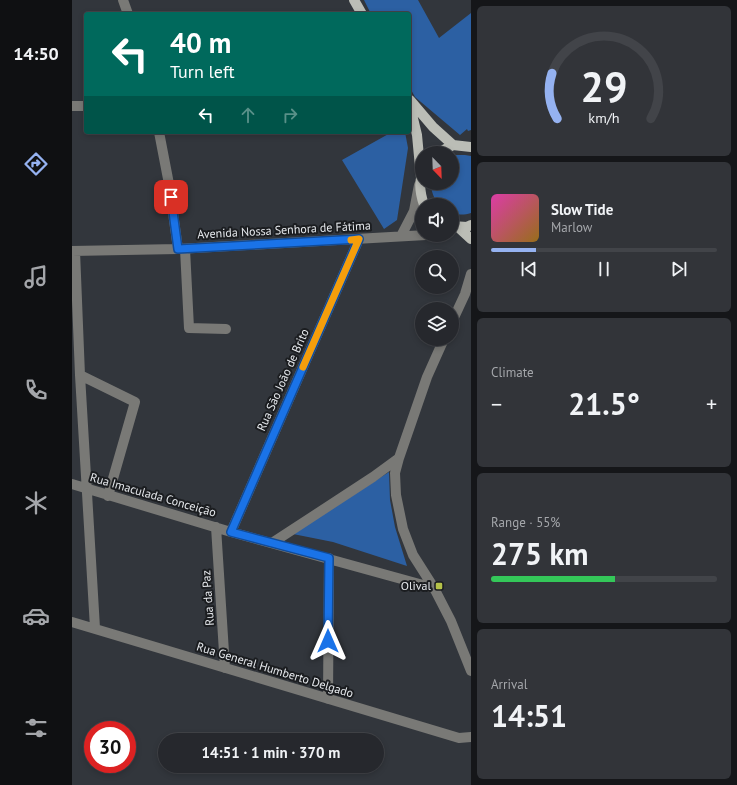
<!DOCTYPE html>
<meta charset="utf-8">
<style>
body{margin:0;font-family:"PT Sans",sans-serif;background:#323439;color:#f1f3f6;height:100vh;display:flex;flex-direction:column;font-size:15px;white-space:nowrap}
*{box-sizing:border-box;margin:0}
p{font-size:13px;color:#a4a6aa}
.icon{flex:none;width:22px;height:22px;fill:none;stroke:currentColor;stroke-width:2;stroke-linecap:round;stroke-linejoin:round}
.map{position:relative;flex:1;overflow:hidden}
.panel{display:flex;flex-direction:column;gap:6px;padding:6px;background:#151619;width:266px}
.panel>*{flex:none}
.guide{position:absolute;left:12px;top:12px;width:327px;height:122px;border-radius:4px;box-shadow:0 2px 6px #0003,0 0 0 1px #424449;background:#00695c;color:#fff;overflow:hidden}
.needle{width:26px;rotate:157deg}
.controls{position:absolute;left:343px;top:146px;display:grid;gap:8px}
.controls a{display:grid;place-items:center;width:44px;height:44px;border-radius:50%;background:#26282d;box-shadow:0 2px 6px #0003,0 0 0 1px #424449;font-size:20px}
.speed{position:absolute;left:12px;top:721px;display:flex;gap:8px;font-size:20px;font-weight:700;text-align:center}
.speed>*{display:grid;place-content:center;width:52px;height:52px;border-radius:50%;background:#26282d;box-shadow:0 2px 6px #0003,0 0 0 1px #424449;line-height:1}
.speed .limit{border:6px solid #d22;background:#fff;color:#111}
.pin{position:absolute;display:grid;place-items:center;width:34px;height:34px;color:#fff;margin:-17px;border-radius:8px;box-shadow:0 2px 6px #0006}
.me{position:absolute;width:44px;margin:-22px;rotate:0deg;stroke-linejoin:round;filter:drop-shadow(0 0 3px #0008)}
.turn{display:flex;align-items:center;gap:14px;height:84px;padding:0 20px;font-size:18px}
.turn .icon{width:52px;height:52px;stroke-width:2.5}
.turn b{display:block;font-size:28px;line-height:34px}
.lanes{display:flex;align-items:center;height:38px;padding:0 20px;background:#0003;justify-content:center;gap:20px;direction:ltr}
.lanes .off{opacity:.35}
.big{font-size:30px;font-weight:700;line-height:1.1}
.panel .tile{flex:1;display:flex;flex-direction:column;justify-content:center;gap:6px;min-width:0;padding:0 14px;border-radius:6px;background:#323439}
.panel .dial{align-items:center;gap:0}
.dial svg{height:104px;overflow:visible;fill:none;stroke:#424449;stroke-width:7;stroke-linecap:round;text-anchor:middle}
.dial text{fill:#f1f3f6;stroke:none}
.song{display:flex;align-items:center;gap:12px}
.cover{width:48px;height:48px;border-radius:6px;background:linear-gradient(135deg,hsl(320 70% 55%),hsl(40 70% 35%))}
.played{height:4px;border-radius:2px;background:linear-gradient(90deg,#95b2f1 20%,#424449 20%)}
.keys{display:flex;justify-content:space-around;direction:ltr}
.heat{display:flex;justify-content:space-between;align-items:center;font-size:22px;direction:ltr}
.charge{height:6px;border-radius:3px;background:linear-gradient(90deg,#34c759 55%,#424449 0)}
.trip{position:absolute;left:86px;top:733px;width:226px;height:40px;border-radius:20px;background:#26282d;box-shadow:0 2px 6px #0003,0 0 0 1px #424449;font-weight:700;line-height:40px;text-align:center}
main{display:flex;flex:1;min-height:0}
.tabs{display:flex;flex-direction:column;width:72px;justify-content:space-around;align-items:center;background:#0f1012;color:#a4a6aa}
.tabs .icon{width:28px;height:28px}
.tabs .active{color:#95b2f1}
.tabs b{font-size:18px;color:#f1f3f6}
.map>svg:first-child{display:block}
</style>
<main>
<nav class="tabs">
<b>14:50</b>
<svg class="icon active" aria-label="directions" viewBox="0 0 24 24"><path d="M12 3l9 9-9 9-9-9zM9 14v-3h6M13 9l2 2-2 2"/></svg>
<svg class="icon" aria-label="music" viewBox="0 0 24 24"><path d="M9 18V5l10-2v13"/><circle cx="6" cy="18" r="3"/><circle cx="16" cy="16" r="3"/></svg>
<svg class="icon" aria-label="phone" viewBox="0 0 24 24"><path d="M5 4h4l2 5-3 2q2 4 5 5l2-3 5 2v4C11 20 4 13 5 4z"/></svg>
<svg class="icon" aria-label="climate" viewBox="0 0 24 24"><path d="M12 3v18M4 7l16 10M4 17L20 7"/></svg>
<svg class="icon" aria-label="car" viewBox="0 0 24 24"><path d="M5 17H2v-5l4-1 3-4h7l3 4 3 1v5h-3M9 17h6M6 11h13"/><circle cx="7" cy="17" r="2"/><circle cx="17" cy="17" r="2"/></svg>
<svg class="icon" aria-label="filters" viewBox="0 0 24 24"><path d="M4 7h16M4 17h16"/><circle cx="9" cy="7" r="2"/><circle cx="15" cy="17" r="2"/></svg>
</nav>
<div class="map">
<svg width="399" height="785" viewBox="0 0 399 785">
<rect width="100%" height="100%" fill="#32363c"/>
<!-- green -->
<path fill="#2c60a3" d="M292 0H346L367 38 399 13V130L396 131 395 129 388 135 343 97 337 86V14H299Z
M320 132H333L336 148 325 220 312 229 270 160Z
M384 155H393L399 156V213C392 215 387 215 380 213V205H367C362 199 359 191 359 183H380V156Z
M317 472 318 500 323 527 335 566 261 542 221 534Z"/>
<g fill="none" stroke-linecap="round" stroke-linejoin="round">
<!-- minor -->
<path stroke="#797976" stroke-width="10" d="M51 0 56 14
M0 106H14
M87 132 97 184 106 249
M329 236 342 211 347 185
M113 249 117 328 154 329
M0 251 106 249 354 235
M3 251 8 375 23 628
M380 322 393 294 399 274
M372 339 355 377 327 458 323 473 324 495 331 529 341 555 362 588 379 621 399 671
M8 375 63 402 36 496
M0 484 159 532 362 588
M144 527 153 668
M159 532 287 239
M200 543 301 477 327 458
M0 622 387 738 399 737
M256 699 257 558"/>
<!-- major -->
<path stroke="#bbbdb6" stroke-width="10" d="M282 0 290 14
M338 100 361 127 381 145
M337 102 345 135 349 178
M366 153 381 145 399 147
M350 175C346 185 349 196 352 205
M380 226 395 227 399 225
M386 227 399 239"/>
</g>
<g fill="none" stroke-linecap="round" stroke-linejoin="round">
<!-- route casing -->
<g stroke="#114b97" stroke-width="10">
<path id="route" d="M99 197 106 249 287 239 159 532 257 558 256 641"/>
</g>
<!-- route -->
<use href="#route" stroke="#1a73e8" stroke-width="7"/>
<!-- slow -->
<path stroke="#f59e0b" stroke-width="7" d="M231 367 287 239 279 240"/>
</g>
<!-- markers -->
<rect fill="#b5c249" stroke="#1b1d20" stroke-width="1.5" x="363" y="582" width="8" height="8" rx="2"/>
<g text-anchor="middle" stroke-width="4" stroke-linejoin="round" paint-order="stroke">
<!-- street labels -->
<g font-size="12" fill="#e6e9ed" stroke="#1b1d20">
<text transform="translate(212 230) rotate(-3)" y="4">Avenida Nossa Senhora de Fátima</text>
<text transform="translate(211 380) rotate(-66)" y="4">Rua São João de Brito</text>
<text transform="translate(81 495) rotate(16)" y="4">Rua Imaculada Conceição</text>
<text transform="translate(136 598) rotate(-94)" y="4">Rua da Paz</text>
<text transform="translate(203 670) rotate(17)" y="4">Rua General Humberto Delgado</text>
</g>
<!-- poi labels -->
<g font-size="12" fill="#e6e9ed" stroke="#1b1d20" text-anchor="end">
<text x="359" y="590">Olival</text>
</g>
</g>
</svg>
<div class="controls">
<a><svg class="needle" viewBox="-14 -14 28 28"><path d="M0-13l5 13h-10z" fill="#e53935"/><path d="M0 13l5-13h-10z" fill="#a4a6aa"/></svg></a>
<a><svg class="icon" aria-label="sound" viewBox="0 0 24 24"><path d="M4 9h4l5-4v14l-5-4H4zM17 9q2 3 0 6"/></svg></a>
<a><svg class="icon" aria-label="search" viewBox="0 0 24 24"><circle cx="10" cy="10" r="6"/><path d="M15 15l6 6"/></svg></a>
<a><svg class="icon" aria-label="layers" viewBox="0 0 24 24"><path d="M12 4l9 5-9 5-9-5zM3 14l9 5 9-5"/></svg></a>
</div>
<div class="speed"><div class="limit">30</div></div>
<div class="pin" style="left:99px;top:197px;background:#d93025"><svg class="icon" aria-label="arrive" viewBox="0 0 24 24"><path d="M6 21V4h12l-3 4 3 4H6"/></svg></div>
<svg class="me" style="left:256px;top:641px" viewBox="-20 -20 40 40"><path d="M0-17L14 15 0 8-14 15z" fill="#1a73e8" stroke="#fff" stroke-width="4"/></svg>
<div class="trip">14:51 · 1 min · 370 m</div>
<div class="guide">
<div class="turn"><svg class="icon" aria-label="left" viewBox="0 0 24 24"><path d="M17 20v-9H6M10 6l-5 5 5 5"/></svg><div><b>40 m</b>Turn left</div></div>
<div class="lanes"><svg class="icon" aria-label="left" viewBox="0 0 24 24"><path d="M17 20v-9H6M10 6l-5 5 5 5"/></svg><svg class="icon off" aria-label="ahead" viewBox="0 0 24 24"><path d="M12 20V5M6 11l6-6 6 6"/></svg><svg class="icon off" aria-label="right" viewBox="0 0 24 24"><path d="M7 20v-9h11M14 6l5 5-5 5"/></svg></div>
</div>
</div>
<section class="panel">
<div class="tile dial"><svg viewBox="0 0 100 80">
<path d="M14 69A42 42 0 1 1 86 69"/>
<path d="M14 69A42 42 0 0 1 10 34" stroke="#95b2f1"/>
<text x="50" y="56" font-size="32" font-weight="700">29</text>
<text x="50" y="72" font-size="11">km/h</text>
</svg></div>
<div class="tile">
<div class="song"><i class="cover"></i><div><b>Slow Tide</b><p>Marlow</p></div></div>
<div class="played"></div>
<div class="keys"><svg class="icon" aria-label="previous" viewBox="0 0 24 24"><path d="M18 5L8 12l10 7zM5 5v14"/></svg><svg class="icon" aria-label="pause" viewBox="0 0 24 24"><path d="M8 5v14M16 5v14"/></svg><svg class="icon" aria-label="next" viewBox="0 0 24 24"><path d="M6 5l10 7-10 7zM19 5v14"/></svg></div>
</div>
<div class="tile"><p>Climate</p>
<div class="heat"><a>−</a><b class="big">21.5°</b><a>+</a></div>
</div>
<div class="tile"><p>Range · 55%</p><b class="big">275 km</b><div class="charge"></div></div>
<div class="tile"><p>Arrival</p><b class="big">14:51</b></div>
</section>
</main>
